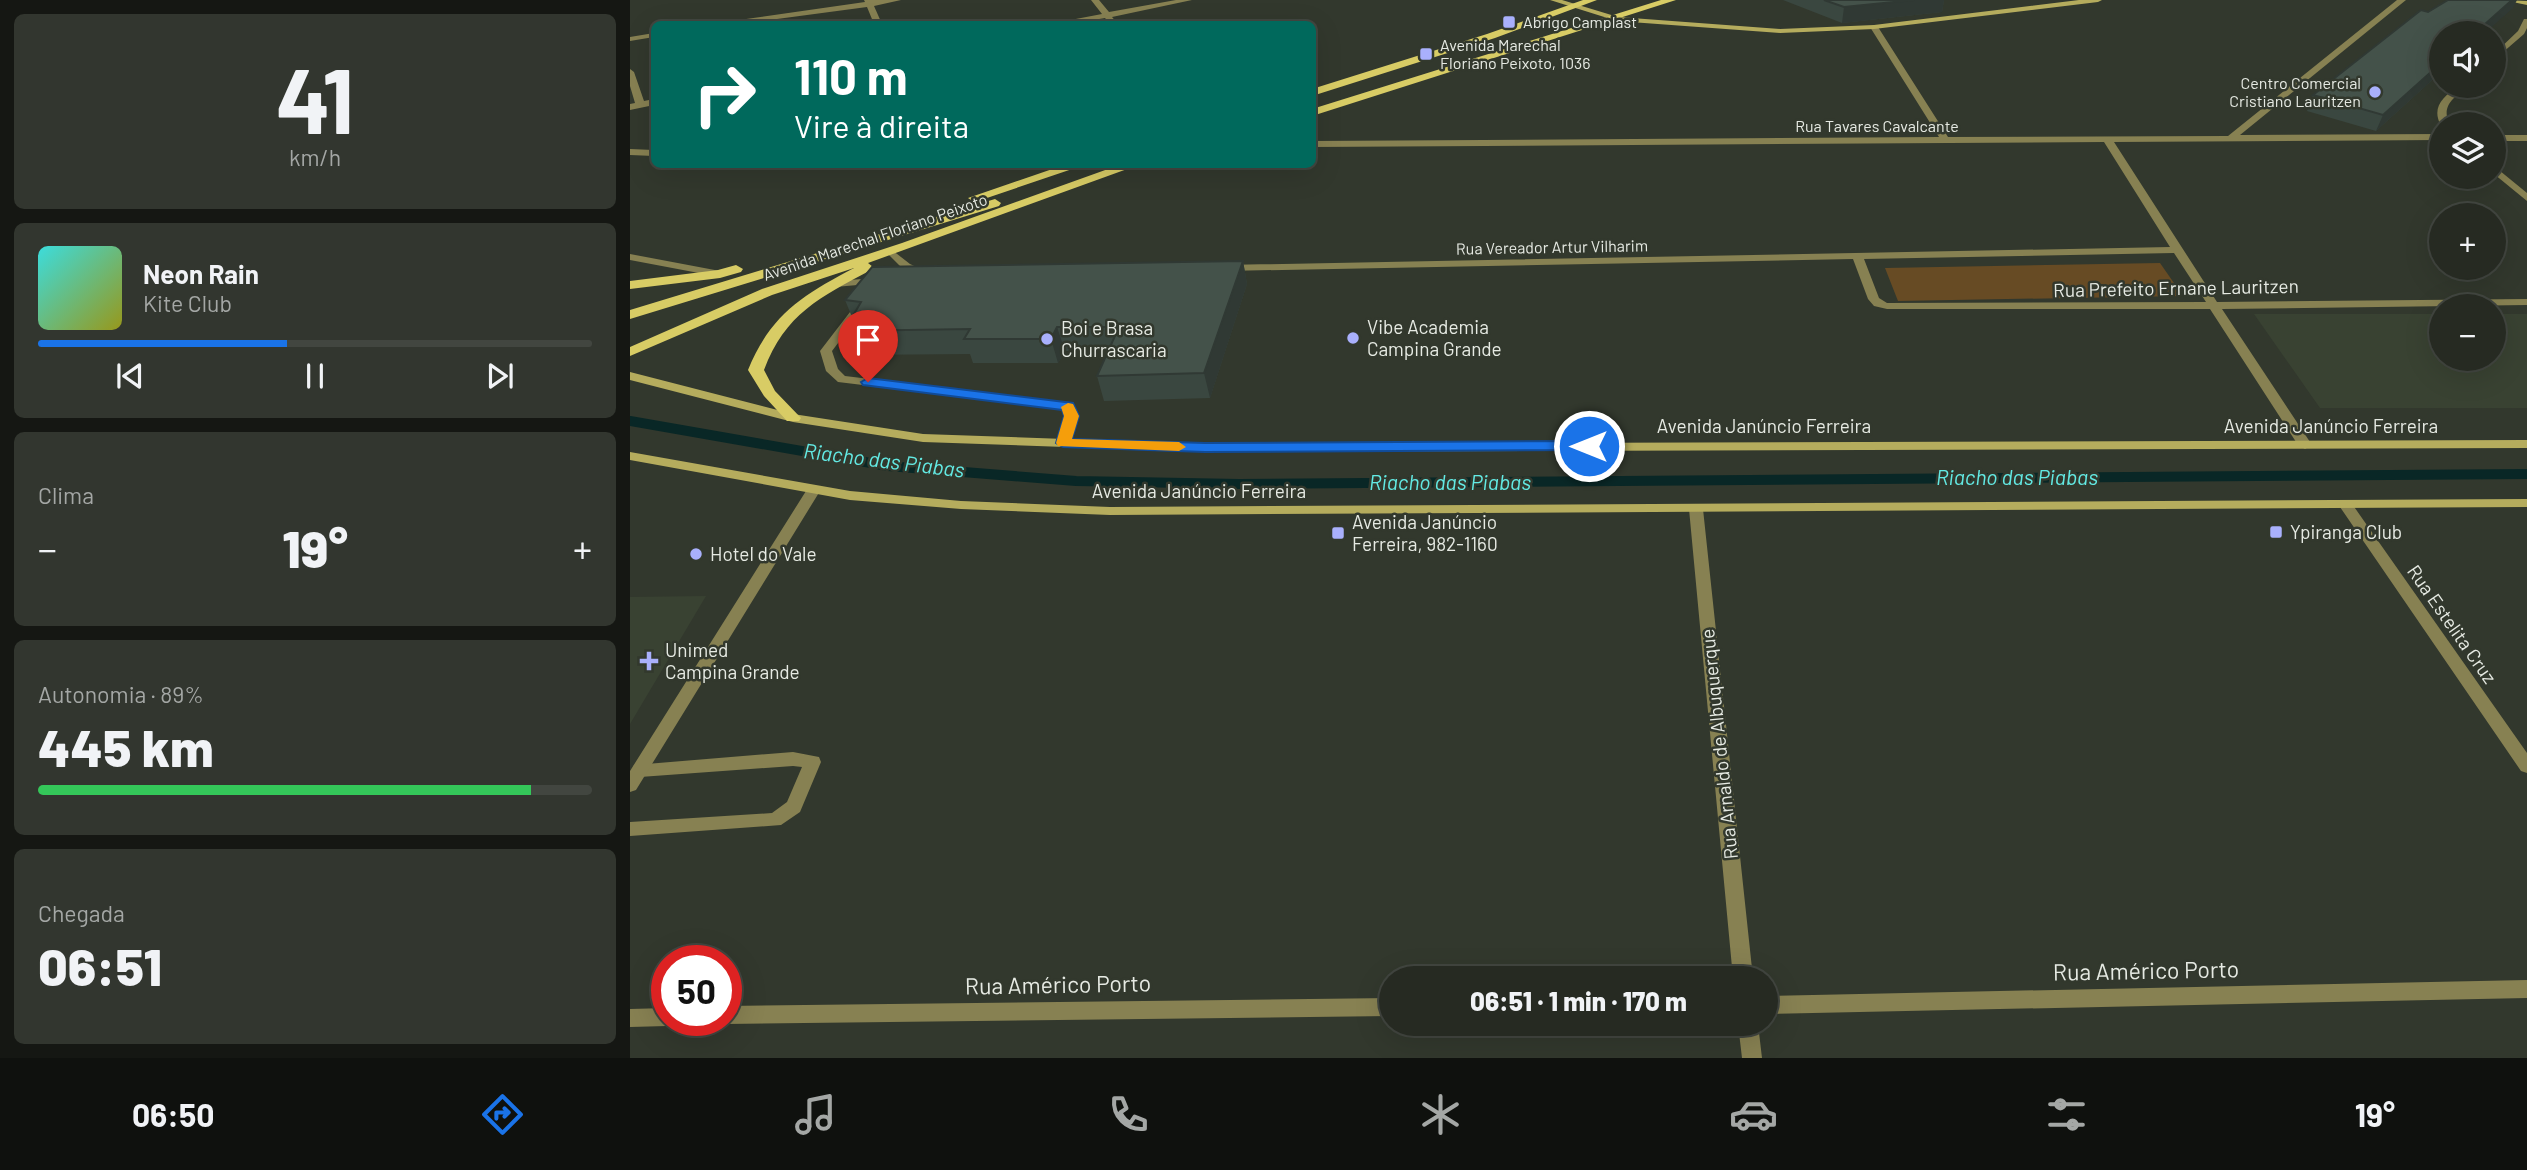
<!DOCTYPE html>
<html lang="pt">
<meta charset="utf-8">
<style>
body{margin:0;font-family:Barlow,sans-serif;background:#32362f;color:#f1f3f6;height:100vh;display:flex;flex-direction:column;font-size:26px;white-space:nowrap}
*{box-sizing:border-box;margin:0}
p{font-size:23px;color:#a4a7a5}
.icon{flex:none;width:38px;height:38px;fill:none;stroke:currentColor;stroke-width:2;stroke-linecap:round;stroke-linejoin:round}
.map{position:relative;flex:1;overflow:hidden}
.details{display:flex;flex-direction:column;gap:14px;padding:14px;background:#151713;width:630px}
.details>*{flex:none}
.banner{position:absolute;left:21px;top:21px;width:665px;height:147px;border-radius:10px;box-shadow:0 7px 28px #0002,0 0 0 2px #424640;background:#00695c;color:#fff;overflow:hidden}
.buttons{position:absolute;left:1799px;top:21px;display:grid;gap:14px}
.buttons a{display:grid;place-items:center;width:77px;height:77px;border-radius:50%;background:#262a22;box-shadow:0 7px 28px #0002,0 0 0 2px #424640;font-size:35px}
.speed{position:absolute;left:21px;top:945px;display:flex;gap:14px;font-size:35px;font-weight:700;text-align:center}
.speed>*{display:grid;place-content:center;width:91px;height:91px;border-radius:50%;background:#262a22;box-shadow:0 7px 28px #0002,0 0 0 2px #424640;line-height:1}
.speed .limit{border:10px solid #d22;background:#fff;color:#111}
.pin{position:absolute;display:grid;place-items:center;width:60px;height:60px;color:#fff;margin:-72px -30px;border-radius:50% 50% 50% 0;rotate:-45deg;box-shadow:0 0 7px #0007}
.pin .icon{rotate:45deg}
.me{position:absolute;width:77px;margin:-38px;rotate:270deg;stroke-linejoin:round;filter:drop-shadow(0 0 5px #0008)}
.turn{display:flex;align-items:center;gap:24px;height:147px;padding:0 28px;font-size:32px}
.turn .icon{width:91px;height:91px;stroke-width:2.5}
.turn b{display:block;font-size:49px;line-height:60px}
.big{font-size:52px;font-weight:800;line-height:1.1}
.details .widget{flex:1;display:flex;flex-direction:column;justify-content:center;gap:10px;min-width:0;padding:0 24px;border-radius:10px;background:#32362f}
.details .dial{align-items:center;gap:0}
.dial b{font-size:91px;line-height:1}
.song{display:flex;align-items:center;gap:21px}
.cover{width:84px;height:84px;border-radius:10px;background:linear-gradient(135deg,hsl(180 70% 55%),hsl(60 70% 35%))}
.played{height:7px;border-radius:4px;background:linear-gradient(90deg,#1a73e8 45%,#424640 45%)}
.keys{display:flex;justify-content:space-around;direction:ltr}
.heat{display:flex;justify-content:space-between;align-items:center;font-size:38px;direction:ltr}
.charge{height:10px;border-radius:5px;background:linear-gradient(90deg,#34c759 89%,#424640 0)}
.trip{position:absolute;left:749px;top:966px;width:399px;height:70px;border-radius:35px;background:#262a22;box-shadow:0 7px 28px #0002,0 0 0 2px #424640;font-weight:800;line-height:70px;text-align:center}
.dock{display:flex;height:112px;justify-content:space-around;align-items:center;background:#0f110e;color:#a4a7a5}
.dock .icon{width:49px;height:49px}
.dock .on{color:#1a73e8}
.dock b{font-size:32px;color:#f1f3f6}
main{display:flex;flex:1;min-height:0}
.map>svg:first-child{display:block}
</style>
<main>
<section class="details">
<div class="widget dial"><b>41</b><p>km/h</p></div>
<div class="widget">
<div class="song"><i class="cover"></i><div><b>Neon Rain</b><p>Kite Club</p></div></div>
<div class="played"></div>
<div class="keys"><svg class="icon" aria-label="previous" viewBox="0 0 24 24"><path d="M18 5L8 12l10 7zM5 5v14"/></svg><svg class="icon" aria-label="pause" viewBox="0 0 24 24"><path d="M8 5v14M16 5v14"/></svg><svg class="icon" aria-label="next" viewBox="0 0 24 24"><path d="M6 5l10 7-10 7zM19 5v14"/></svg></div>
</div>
<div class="widget"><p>Clima</p>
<div class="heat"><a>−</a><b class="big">19°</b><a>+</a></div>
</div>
<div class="widget"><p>Autonomia · 89%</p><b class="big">445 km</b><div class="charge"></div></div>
<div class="widget"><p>Chegada</p><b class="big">06:51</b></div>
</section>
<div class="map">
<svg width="1897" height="1058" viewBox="0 0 1897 1058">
<rect width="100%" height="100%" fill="#32382d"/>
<!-- built -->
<path fill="#394232" d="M1624 314H1811V359H1864V314H1897V408H1690Z
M76 596 0 724V597Z"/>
<!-- green -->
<path fill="#674b24" d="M1530 263 1553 296 1268 301 1255 268Z"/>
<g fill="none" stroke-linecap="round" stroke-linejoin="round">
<!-- stream -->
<path stroke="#092726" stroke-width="10" d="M0 421 258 466 446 481 609 484 1897 474"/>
<!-- lane -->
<path fill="#878152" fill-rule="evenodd" d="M234 298 240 301 202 351 208 369 215 376 441 403 447 416 438 446 433 447 427 443 435 416 432 409 208 382 196 371 190 351 230 299Z
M163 752 189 757 191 762 170 812 151 825 0 836V822L142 813 157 802 172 767 163 766 10 777 4 775 2 770 4 765Z"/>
<!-- street -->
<path fill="#878152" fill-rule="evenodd" d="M234 0H271L244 6 252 24H244L237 7 109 24H91L95 22 235 2Z
M461 0H469L479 12 546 0H562L482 17 488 24H480L475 18 440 24H426L430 22 472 14Z
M1767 0H1776L1610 135 1811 134V140L1484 142 1587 302 1897 299V305L1592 309 1682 445 1675 449 1668 445 1580 309H1257L1244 306 1238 299 1223 259 595 271 590 268 595 265 1540 247 1474 142 682 147V141L1309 137 1240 27 1244 25 1248 27 1318 137 1598 136ZM1544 253 1576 302 1257 303 1249 298 1234 259Z
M1894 19H1897V28L1894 34 1864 60V54L1888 31Z
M24 33V37L0 41V37Z
M0 69 4 72 14 101 24 99V105L0 110V104L5 103 0 86Z
M1828 86H1837C1825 98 1811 104 1819 124L1811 126C1801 107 1813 97 1828 86Z
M1864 135H1897V141H1864Z
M0 149 24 150V156L0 155Z
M1864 166 1897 193V201L1864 174Z
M262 250 280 264 297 272 292 275 272 268 257 253Z
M0 254 90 271 95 274 90 277 0 260Z
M246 278 252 281 250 283 205 287 199 284 205 281Z
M183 487 190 491 6 790 0 792V771L176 491Z
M1715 500 1720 501 1897 753V773L1891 771 1710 507 1708 504 1710 501Z
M1066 505 1073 509 1123 978H1103L1059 509Z
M1897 980V998L1136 1014V996Z
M761 998V1016L96 1024 88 1020H96V1006Z
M37 1008V1020H45L44 1023 37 1026 0 1027V1009Z
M1108 1024H1128L1132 1058H1112Z"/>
<!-- secondary -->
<path fill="#b5ac5d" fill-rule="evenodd" d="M920 0H932L988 17 1150 29 1244 25 1449 0H1472L1468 2 1244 29 1150 33 987 21Z
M1873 0 1897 1V5Z
M0 372 163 414 293 434 575 444 1897 440V448L575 452 293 442 163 422 0 380Z
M0 452 220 491 331 501 480 507 1897 499V507L480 515 331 509 220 500 0 460Z"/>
<!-- primary -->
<path fill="#d8cc65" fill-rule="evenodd" d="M953 0H967L865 38 682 96V89L857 34Z
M1031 0H1046L682 116V109Z
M437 164H457L348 201 344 202 338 198Z
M492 164H511L238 263 243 267 241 270C190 297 155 314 134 370L145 391 171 418 169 421H157L134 396 118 370C141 314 173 295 224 268L142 295 0 356V347L132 289 272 243Z
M365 199 371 203 369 206 0 319V310Z
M106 265 113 269 111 272 90 278 0 289V281L88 270Z"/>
</g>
<!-- wall -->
<path fill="#3a4740" d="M1153 0H1314L1312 12 1212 23Z
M1883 8 1811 33V72L1746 131 1677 111 1683 95 1798 12Z
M613 261 617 284 580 398 474 401 467 376 478 351H435L428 363H343L340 354 224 355 214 331 222 317 215 300Z"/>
<!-- shaded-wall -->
<path fill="#303934" d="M1284 0H1314L1312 12 1212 23 1214 7Z
M1882 0H1887L1883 8 1855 33H1845Z
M1811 63V72L1746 131 1753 115Z
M613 261 617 284 580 398 574 373Z
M427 327 435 351 428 363 421 339Z"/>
<!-- building -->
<path fill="#44524a" stroke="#303934" stroke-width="2" d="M1194 0H1284L1214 7Z
M1818 0H1882L1845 33H1811V63L1753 115 1683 95 1791 10 1798 12Z
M613 261 574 373 467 376 489 327H427L421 339H334L340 329 214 331 231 302 215 300 242 267Z"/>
<!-- route -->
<path fill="#1a73e8" stroke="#114b97" stroke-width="2" d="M238 378 443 403 449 416 442 439 575 443 959 441 967 446 959 450 575 452 433 447 426 443 434 416 432 410 233 385 231 382Z"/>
<!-- slow -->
<path fill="#f59e0b" d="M438 403 443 404 449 416 442 439 549 442 556 447 549 451 428 446 426 443 434 416 431 407Z"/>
<!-- markers -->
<g fill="#a9b0fc" stroke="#32382d" stroke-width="2.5">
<rect x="872" y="15" width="14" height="14" rx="3.5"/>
<rect x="789" y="47" width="14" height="14" rx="3.5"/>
<circle cx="1745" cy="92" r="7"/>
<circle cx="723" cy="338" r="7"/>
<circle cx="417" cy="339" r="7"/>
<rect x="1639" y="525" width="14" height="14" rx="3.5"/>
<rect x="701" y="526" width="14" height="14" rx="3.5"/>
<circle cx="66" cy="554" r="7"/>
<path d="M15.5 650.5h7v7h7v7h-7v7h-7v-7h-7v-7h7z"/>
</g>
<g text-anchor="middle" stroke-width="5" stroke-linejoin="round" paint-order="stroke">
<!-- far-poi labels -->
<g font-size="16" fill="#e6eae3" stroke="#32382d" text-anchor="start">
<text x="893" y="28">Abrigo Camplast</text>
<text x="810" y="51">Avenida Marechal<tspan x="810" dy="18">Floriano Peixoto, 1036</tspan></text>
<text x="1731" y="89" text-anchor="end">Centro Comercial<tspan x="1731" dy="18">Cristiano Lauritzen</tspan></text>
</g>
<!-- far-street labels -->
<g font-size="16" fill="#e6eae3" stroke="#32382d">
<text x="1247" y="132">Rua Tavares Cavalcante</text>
<text transform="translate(245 237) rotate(-19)" y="6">Avenida Marechal Floriano Peixoto</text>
<text transform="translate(922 247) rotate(-1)" y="6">Rua Vereador Artur Vilharim</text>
</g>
<!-- street labels -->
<g font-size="19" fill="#e6eae3" stroke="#32382d">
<text transform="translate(1546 288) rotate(-1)" y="7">Rua Prefeito Ernane Lauritzen</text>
<text x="1134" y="433">Avenida Janúncio Ferreira</text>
<text x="1701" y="433">Avenida Janúncio Ferreira</text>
<text x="569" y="498">Avenida Janúncio Ferreira</text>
<text transform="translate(1822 624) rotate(55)" y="7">Rua Estelita Cruz</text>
<text transform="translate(1089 744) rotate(-96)" y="7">Rua Arnaldo de Albuquerque</text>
</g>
<!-- poi labels -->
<g font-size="19" fill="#e6eae3" stroke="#32382d" text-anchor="start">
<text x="737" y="334">Vibe Academia<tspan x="737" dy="22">Campina Grande</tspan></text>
<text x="431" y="335">Boi e Brasa<tspan x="431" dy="22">Churrascaria</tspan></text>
<text x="722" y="529">Avenida Janúncio<tspan x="722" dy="22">Ferreira, 982-1160</tspan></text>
<text x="1660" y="539">Ypiranga Club</text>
<text x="80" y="561">Hotel do Vale</text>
<text x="35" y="657">Unimed<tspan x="35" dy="22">Campina Grande</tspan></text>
</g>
<!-- water labels -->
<g font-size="21" font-style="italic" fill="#63eae4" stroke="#32382d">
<text transform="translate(254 461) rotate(7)" y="7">Riacho das Piabas</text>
<text x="1387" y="485">Riacho das Piabas</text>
<text x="820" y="490">Riacho das Piabas</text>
</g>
<!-- near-street labels -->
<g font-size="23" fill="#e6eae3" stroke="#32382d">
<text transform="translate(1516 971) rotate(-1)" y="8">Rua Américo Porto</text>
<text transform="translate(428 985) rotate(-1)" y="8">Rua Américo Porto</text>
</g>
</g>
</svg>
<div class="buttons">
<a><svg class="icon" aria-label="sound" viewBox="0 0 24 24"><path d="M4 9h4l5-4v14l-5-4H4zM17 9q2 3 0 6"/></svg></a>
<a><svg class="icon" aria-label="layers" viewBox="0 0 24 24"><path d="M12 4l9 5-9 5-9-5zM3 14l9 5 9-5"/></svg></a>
<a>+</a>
<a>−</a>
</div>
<div class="speed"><div class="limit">50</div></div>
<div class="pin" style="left:238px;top:382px;background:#d93025"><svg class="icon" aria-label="arrive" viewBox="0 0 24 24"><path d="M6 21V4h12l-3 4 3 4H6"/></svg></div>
<svg class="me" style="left:959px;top:446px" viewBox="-20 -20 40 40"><circle r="17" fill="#1a73e8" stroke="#fff" stroke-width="3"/><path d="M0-11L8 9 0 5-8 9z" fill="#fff"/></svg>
<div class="trip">06:51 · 1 min · 170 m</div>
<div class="banner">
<div class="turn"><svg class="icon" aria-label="right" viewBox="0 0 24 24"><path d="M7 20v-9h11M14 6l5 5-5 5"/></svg><div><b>110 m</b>Vire à direita</div></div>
</div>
</div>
</main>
<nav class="dock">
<b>06:50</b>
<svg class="icon on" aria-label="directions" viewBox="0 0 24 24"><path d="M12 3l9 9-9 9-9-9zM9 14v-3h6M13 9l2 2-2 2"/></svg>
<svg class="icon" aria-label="music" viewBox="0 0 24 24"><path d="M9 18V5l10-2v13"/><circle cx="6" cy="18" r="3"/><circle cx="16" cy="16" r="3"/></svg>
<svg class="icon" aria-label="phone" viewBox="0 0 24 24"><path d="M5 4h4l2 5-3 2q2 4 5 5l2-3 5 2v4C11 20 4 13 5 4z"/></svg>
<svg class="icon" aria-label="climate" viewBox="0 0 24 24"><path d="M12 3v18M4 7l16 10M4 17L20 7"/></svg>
<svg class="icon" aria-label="car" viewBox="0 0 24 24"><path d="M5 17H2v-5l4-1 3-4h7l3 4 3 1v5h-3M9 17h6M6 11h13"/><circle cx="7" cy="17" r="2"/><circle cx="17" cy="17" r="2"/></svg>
<svg class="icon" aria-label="filters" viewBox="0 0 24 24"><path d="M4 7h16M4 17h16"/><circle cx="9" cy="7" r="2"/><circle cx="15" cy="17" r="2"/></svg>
<b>19°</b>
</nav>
